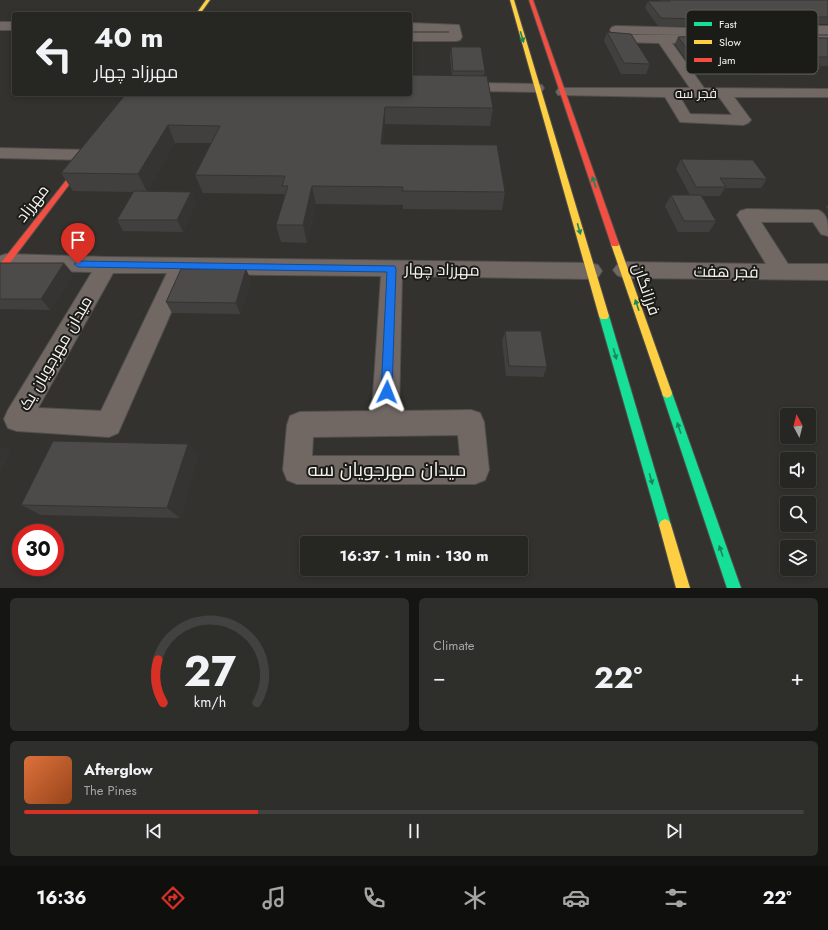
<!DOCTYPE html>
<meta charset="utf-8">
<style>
body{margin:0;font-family:Jost,Cairo,sans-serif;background:#2e2e2a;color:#f1f3f6;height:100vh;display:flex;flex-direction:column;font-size:15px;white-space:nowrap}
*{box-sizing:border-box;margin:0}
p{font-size:13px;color:#a4a5a5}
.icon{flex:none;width:22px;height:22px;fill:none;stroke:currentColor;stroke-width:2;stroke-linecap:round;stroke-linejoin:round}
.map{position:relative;height:588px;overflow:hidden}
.side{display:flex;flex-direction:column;gap:10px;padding:10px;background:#151513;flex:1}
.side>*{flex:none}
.guide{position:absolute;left:12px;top:12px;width:400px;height:84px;border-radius:4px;box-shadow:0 2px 6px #0003,0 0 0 1px #424340;background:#262622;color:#f1f3f6;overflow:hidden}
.needle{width:26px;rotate:353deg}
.controls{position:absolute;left:780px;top:408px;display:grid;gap:8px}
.controls a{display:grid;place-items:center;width:36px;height:36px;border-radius:4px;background:#262622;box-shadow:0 2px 6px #0003,0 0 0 1px #424340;font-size:20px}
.speed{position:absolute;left:12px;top:524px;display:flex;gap:8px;font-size:20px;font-weight:700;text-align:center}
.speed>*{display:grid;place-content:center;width:52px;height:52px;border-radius:50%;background:#262622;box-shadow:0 2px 6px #0003,0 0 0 1px #424340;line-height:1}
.speed .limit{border:6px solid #d22;background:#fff;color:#111}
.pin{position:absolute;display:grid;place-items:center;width:34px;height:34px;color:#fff;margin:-41px -17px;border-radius:50% 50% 50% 0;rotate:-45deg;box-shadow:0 0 4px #0007}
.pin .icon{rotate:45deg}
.me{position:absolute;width:44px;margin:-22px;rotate:2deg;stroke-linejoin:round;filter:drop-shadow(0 0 3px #0008)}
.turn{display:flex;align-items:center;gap:14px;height:84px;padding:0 16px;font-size:18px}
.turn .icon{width:52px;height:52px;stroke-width:2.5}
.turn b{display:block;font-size:28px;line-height:34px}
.big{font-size:30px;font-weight:700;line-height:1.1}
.side .widget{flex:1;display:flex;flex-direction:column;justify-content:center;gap:6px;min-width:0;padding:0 14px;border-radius:6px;background:#2e2e2a}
.side .dial{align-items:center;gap:0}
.dial svg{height:104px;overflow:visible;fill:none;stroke:#424340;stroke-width:7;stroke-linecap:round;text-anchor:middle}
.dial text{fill:#f1f3f6;stroke:none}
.song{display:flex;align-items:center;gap:12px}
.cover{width:48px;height:48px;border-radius:6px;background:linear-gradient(135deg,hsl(20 70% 55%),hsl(20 70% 35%))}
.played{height:4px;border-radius:2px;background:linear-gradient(90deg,#d93025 30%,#424340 30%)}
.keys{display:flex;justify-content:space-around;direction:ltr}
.heat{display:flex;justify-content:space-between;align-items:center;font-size:22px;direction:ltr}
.side .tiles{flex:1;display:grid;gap:10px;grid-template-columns:1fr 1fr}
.widget:last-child{grid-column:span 2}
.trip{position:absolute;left:300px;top:536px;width:228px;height:40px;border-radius:4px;background:#262622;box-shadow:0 2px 6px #0003,0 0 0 1px #424340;font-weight:700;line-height:40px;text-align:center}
.tab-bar{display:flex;height:64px;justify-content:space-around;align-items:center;background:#0f0f0e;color:#a4a5a5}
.tab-bar .icon{width:28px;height:28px}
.tab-bar .selected{color:#d93025}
.tab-bar b{font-size:18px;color:#f1f3f6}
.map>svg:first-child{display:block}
</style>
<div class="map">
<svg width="828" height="588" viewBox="0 0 828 588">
<rect width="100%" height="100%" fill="#33322e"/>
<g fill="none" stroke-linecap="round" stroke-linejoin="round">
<!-- street casing -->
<g stroke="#51504e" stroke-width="2">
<path id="street" d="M0 22H14V30H0Z
M410 23 459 25 462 37 460 40 456 41H410V33H449V31H410Z
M616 26 695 28 704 39 702 42 672 43 704 88 828 89V97H734L751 120 748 123 743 125 680 122 665 97 558 95 556 92 558 89 563 88H690L659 43 618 42 610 30 612 27ZM625 34 688 35H626ZM680 97H719L732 115 690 114Z
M765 26H828V34H776L778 36H828V44L771 43 759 30 761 27Z
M410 82 537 84 542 85 544 88 542 91 537 92 410 90Z
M0 148 89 150 95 151 97 155 95 159 89 160 0 158Z
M747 209 818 210C828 214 828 223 828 236L821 234 813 222H761L788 264H828V280L624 278 617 275 613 270 617 265 624 262 766 264 737 215 740 211Z
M6 254 107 257 591 263 598 265 602 271 598 277 591 279 402 276 399 411 471 410 480 413 484 422 489 470 485 480 475 484H297L287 480 283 470 287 425 290 416 300 412 372 411 381 276 188 274 118 433 109 437 17 431 8 428 4 419 8 410 92 272 6 270 0 268V256ZM113 273H167L101 411 38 408ZM458 435 460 456H312L313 437Z"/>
</g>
<!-- fast casing -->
<g stroke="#51504e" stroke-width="2">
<path id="fast" d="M604 312 607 313 609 316 671 525 669 529 665 531 661 529 659 525 599 316 601 313Z
M667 388 671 390 672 393 741 588H727L662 393 663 390Z"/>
</g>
<!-- slow casing -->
<g stroke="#51504e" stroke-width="2">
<path id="slow" d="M206 0H210L200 14H196Z
M510 0H514L609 316 607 319H601L599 316Z
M615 241 619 244 672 393 671 396 667 398 663 396 662 393 611 244Z
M665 519 669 521 671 525 690 588H676L659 525 661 521Z"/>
</g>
<!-- jam casing -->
<g stroke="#51504e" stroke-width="2">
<path id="jam" d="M529 0H533L619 244 618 246H612L611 244Z
M85 158 87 159V161L3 272 0 273V264L83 159Z"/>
</g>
<!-- street -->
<use href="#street" fill="#716864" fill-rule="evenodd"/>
<!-- fast -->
<use href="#fast" fill="#16e098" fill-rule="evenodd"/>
<!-- slow -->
<use href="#slow" fill="#ffcf43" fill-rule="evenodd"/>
<!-- jam -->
<use href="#jam" fill="#f24e42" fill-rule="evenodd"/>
</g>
<!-- wall -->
<path fill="#42403f" d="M661 0H828V24L764 25 775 37 828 38V66H820H821L815 75 722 74 715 65H690L675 44 678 37 703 36 695 26H658L645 8 648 1H662Z
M607 32 650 64 646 74H621L604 41Z
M451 47 485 71 484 76 493 108 490 126 385 124 383 144 505 192 502 210 403 209V205L316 204 307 243 281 242 276 225 285 196 284 194 203 193 195 175 211 143H175L147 192H191L196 203 183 232 123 231 117 220 133 192 73 191 61 173 126 94 452 76 450 57Z
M681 159 767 179 761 188H725L720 196H702L716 221 709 232H678L665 206 671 195H690L676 169Z
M828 205V210L826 207Z
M0 263H64L73 274 50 310 0 309Z
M251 280 240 314 172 313 166 302Z
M505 331 547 367 543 377 506 376 502 341Z
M188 444 198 456 180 518 41 515 21 505Z"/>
<!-- shaded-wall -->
<path fill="#363433" d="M769 17 765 24 760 26 764 19Z
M385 107V124L382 161 381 144Z
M168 125 175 143 147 192 138 174Z
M312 186 316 204 307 243 303 225Z
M191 192 196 203 183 232 177 220Z
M64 263 73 274 50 310 41 299Z
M246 269 251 280 240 314 236 303Z
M188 444 198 456 180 518 167 508Z
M0 445 12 452 0 473Z"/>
<!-- building -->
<path fill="#4d4b49" stroke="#363433" d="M669 0H828V17H769L764 19 761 22 775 37 828 38V57H811L821 66H726L719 57H693L678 37 705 36 709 30 698 19 661 18 648 1H670Z
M607 32 631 34 650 64 624 63Z
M451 47H481L485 71H453Z
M410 75 487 76 493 108 385 107 381 144 497 145 505 192 402 191 403 187 312 186 303 225H276L288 186H282L285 176 195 175 220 126 168 125 138 174 61 173 126 94H410Z
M681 159 753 160 767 179 720 178 726 187H696Z
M134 191 191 192 177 220H117Z
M671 195H701L716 221H684Z
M0 263H64L41 299H0Z
M181 269H246L236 303 166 302Z
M505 331H541L547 367 509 366Z
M53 441 188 444 167 508 21 505Z"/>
<!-- one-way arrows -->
<defs><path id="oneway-solid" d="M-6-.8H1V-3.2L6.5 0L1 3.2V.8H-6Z"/></defs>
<g fill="#18875e">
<use href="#oneway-solid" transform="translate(522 37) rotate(74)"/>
<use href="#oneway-solid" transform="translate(594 182) rotate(-109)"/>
<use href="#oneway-solid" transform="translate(579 229) rotate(74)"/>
<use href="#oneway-solid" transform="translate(637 305) rotate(-109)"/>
<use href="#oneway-solid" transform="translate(615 354) rotate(74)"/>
<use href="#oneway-solid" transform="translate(679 428) rotate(-109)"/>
<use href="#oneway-solid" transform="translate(651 479) rotate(74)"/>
<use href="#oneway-solid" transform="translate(721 551) rotate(-109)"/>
</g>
<!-- route -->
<path fill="#1a73e8" stroke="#114b97" d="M78 261 395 266 396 269 392 392 390 395 387 397 383 395 381 392 387 272 78 267 74 264Z"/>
<g text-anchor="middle" stroke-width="4" stroke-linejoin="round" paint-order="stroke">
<!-- far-street labels -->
<g font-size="13" fill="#f5f4f0" stroke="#1b1b18">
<text x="696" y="98">فجر سه</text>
</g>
<!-- street labels -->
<g font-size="16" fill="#f5f4f0" stroke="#1b1b18">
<text transform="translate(32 203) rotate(-52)" y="6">مهرزاد</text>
<text transform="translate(442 269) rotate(1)" y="6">مهرزاد چهار</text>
<text transform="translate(726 271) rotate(1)" y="6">فجر هفت</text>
<text transform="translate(647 289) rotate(71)" y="6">فرزانگان</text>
<text transform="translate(55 353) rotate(-60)" y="6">میدان مهرجویان یک</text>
</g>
<!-- near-street labels -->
<g font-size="19" fill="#f5f4f0" stroke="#1b1b18">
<text x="387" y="476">میدان مهرجویان سه</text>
</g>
</g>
<!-- legend -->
<rect x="686" y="10" width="132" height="64" rx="6" fill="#1b1b18" stroke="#5c5c59" stroke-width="1"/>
<rect x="694" y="22" width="18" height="4" fill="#16e098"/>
<rect x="694" y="40" width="18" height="4" fill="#ffcf43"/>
<rect x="694" y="58" width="18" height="4" fill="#f24e42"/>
<g font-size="11" fill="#f5f4f0">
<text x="719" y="28">Fast</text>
<text x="719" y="46">Slow</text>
<text x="719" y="64">Jam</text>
</g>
</svg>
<div class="controls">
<a><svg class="needle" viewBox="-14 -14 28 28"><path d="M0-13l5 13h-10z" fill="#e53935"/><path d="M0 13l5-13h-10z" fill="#a4a5a5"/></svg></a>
<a><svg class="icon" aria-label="sound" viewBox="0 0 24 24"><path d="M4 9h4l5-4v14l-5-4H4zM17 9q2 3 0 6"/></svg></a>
<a><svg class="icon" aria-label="search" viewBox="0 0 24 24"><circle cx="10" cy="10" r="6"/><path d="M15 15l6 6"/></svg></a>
<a><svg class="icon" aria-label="layers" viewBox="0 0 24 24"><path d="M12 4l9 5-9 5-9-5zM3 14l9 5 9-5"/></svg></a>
</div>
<div class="speed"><div class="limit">30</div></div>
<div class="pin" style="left:78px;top:264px;background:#d93025"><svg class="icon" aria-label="arrive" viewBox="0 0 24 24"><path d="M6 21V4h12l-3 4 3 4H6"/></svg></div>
<svg class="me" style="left:387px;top:392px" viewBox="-20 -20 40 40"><path d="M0-17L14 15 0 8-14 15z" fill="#1a73e8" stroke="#fff" stroke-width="4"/></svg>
<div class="trip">16:37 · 1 min · 130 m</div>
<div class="guide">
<div class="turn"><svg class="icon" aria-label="left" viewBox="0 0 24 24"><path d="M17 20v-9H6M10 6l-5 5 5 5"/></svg><div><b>40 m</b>مهرزاد چهار</div></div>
</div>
</div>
<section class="side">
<div class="tiles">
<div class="widget dial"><svg viewBox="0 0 100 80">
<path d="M14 69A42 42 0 1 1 86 69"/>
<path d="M14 69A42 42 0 0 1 10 36" stroke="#d93025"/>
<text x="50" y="56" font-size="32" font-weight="700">27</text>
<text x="50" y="72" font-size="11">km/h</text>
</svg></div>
<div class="widget"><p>Climate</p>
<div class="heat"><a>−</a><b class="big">22°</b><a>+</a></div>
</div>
<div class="widget">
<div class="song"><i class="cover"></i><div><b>Afterglow</b><p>The Pines</p></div></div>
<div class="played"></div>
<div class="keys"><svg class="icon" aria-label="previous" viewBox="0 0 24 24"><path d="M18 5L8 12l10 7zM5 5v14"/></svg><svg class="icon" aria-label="pause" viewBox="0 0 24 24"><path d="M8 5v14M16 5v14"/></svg><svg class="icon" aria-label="next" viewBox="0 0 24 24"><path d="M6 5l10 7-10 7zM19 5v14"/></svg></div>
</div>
</div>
</section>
<nav class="tab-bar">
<b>16:36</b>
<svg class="icon selected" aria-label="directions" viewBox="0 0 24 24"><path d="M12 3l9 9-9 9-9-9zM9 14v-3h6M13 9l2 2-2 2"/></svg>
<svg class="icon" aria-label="music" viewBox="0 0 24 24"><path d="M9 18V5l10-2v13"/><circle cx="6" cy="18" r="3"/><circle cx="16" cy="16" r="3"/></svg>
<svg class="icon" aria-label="phone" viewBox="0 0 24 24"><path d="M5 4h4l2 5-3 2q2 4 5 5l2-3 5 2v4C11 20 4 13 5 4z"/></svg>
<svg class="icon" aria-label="climate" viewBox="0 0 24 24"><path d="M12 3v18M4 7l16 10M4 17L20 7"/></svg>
<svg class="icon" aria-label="car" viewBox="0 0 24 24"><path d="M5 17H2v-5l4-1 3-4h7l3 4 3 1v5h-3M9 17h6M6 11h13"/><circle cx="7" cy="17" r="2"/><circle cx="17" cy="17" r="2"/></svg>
<svg class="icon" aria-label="filters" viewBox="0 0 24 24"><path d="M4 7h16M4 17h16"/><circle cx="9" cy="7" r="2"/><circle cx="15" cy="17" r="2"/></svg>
<b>22°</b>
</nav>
